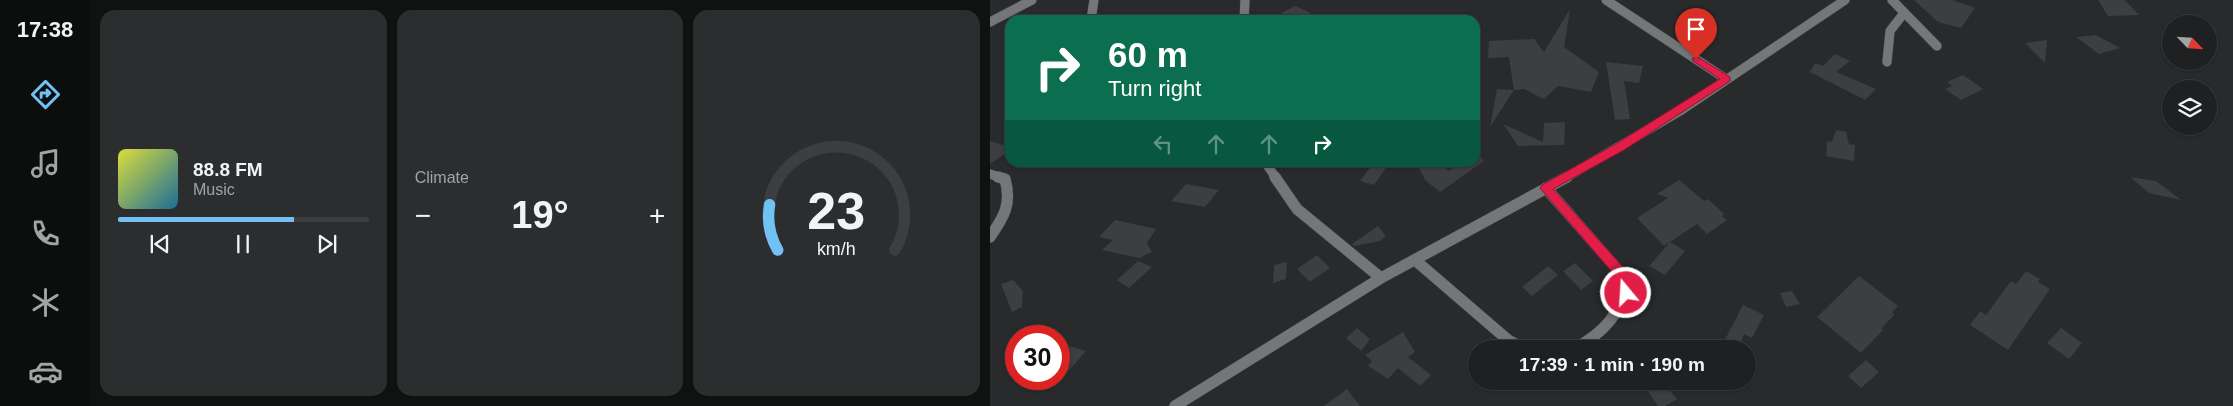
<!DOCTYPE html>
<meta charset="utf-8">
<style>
body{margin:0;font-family:Helvetica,sans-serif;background:#2b2d2e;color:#f1f3f6;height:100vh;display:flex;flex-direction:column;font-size:19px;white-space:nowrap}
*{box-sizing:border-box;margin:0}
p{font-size:16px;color:#a1a3a5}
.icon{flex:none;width:28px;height:28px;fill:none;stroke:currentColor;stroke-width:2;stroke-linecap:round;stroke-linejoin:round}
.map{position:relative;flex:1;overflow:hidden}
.side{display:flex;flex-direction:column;gap:10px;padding:10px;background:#101212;width:900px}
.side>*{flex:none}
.guide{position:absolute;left:15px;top:15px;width:475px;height:152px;border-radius:15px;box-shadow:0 1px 4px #0004,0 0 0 1px #3c3e3f;background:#0b6e4f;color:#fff;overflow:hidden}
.needle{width:32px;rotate:115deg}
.buttons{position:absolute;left:1172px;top:15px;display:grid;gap:10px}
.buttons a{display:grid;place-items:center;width:55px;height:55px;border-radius:50%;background:#1e2021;box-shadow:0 1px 4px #0004,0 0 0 1px #3c3e3f;font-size:25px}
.speed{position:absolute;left:15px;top:325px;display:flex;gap:10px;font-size:25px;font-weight:700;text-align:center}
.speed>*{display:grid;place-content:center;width:65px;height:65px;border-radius:50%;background:#1e2021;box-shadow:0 1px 4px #0004,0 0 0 1px #3c3e3f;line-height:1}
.speed .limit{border:8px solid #d22;background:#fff;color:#111}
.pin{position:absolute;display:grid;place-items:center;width:42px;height:42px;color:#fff;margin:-51px -21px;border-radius:50% 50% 50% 0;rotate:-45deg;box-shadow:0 0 5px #0007}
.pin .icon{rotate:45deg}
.me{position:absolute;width:55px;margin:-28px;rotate:342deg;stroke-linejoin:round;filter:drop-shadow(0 0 4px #0008)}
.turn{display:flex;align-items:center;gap:18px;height:105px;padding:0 20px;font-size:22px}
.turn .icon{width:65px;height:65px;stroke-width:2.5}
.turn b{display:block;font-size:35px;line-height:42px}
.lanes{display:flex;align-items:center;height:48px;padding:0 20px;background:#0003;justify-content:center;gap:25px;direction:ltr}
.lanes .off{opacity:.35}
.big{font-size:38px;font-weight:700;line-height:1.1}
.side .widget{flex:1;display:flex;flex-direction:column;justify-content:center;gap:8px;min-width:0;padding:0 18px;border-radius:15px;background:#2b2d2e}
.side .dial{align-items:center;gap:0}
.dial svg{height:130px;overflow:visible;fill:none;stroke:#3c3e3f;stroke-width:7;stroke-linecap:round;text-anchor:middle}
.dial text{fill:#f1f3f6;stroke:none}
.song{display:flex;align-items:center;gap:15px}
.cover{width:60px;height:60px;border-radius:8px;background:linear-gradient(135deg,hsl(60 70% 55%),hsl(200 70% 35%))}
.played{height:5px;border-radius:2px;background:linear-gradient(90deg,#72c1f5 70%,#3c3e3f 70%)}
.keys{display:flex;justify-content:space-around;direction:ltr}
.heat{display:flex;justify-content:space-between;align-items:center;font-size:28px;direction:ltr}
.side .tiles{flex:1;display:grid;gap:10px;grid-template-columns:repeat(3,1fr)}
.trip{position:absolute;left:478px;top:340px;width:288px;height:50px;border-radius:25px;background:#1e2021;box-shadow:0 1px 4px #0004,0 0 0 1px #3c3e3f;font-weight:700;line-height:50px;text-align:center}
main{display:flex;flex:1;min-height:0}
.tabs{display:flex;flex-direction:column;width:90px;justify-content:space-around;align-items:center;background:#0c0d0d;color:#a1a3a5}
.tabs .icon{width:35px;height:35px}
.tabs .selected{color:#72c1f5}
.tabs b{font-size:22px;color:#f1f3f6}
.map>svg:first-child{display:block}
</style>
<main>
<nav class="tabs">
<b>17:38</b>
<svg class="icon selected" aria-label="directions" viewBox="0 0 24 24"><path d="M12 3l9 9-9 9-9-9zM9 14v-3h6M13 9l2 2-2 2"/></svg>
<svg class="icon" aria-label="music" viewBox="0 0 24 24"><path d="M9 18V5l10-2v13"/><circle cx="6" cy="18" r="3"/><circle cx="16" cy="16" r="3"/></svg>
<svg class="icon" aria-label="phone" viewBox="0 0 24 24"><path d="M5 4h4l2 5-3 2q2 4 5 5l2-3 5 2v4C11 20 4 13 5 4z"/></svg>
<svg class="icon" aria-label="climate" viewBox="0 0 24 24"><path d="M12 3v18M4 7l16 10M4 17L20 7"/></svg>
<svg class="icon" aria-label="car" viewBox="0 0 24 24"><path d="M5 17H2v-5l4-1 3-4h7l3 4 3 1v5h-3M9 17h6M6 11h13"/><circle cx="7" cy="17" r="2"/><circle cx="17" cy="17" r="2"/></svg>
</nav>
<section class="side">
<div class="tiles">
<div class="widget">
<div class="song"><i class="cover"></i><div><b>88.8 FM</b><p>Music</p></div></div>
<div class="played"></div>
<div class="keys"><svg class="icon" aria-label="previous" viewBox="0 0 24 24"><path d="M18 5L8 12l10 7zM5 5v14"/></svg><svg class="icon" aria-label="pause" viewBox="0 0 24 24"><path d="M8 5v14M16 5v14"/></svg><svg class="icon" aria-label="next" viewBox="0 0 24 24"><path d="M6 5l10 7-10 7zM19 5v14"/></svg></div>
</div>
<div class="widget"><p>Climate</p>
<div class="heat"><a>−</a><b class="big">19°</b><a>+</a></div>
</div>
<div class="widget dial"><svg viewBox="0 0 100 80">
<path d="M14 69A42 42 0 1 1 86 69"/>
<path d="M14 69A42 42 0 0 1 9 41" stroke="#72c1f5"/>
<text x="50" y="56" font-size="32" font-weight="700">23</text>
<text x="50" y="72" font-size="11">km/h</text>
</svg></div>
</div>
</section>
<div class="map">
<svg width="1243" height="406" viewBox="0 0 1243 406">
<rect width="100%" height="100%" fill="#282a2c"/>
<!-- building -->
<path fill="#3c3e40" d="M924 0H962L985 8 971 28 948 22Z
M1108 0H1135L1149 15 1118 16Z
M305 6 321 13 309 20H302L291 13Z
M580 9 574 47 609 72 601 92 568 86 554 99 534 89 524 90 500 127 507 89 524 90 519 57 498 58 499 41 544 39 554 52Z
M1106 35 1130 48 1109 54 1086 37Z
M1057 40 1055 63 1035 43Z
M845 54 860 61 846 72 886 89 875 100 820 72 825 63 833 66Z
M616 62 653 66 649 83 634 81 640 119 625 120Z
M973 75 993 89 971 100 955 89 962 86 957 82Z
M575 122 574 145 528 146 513 124 553 142 554 123Z
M846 130 856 132 859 144 865 145 864 161 836 156 837 141 842 142Z
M0 141 20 147V150L0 164Z
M487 152 494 161 450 192 435 180 426 162H448L459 171 471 162H485Z
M384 162H400L384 185 370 181Z
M1140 177 1166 181 1191 200 1159 193Z
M689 180 714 201 718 199 734 214 732 216 737 220 717 234 707 224 680 242 695 251 675 275 659 266 680 242 674 246 647 218 678 198 667 194Z
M196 184 229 190 215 207 181 201Z
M125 220 166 229 157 243 162 252 149 258 112 250 123 240 109 237Z
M388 226 396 236 390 241 364 246 362 244Z
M327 255 340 268 320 282 307 269Z
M148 261 162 267 139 288 127 280Z
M297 262 296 279 283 283 284 265Z
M585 263 603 281 591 290 573 271Z
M558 266 568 275 542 296 532 287Z
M1036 271 1050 279 1048 282 1060 289 1018 350 980 325 990 311 996 315 1021 281 1026 284Z
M869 276 908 306 902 312 904 315 891 329 893 330 871 353 827 317Z
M23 280 33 291 32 307 22 312 11 284Z
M802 291 810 304 796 307 790 293Z
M753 305 774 315 762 338 754 334 749 349H730Z
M367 328 380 339 371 351 356 338Z
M1071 328 1092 343 1079 359 1057 343Z
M413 332 425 352 418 357 441 375 430 386 408 368 398 379 378 366 382 361 375 355Z
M69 343 96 351 69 382Z
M876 360 889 372 871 388 858 376Z
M651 381H672L687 399 675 406H668Z
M357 389 370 406H334Z"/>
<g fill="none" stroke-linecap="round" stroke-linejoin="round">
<!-- street-far1 casing -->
<g stroke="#434546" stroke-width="10">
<path id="street-far1" d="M616 0 736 79
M902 0 947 46
M101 20 104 0
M254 20 255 0
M0 22 42 0
M897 62 900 31 914 13
M275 162 286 178
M0 174 12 178
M575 178 690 111 855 0"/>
</g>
<!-- street casing -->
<g stroke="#434546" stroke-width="12">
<path id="street" d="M285 177 307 209 391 278
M556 188 635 278C634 313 613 333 584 349
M0 237C14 217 22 204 15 179L8 177
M425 260 518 340 535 349
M185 406 391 278 577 177"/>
</g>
<!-- street-far1 -->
<use href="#street-far1" stroke="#747678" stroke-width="9"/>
<!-- street -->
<use href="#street" stroke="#747678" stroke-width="11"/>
</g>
<!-- route -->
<path fill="#e11d48" stroke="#92132f" d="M706 56 740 77V81L634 150 563 189 639 274 642 293 636 298 629 293V280L550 188 552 185 626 144 730 79 703 61 702 59Z"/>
</svg>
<div class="buttons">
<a><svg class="needle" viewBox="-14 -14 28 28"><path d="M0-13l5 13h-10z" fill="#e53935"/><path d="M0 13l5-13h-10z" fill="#a1a3a5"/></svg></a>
<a><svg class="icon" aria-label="layers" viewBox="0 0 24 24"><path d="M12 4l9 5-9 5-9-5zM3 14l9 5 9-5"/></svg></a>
</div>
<div class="speed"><div class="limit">30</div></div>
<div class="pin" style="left:706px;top:59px;background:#d93025"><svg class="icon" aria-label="arrive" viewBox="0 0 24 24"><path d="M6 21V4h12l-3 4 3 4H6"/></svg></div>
<svg class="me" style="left:636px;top:293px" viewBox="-20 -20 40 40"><circle r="17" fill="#e11d48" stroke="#fff" stroke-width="3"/><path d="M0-11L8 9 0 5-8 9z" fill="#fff"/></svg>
<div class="trip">17:39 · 1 min · 190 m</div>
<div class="guide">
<div class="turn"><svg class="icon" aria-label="right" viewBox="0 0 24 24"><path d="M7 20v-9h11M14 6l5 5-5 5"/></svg><div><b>60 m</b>Turn right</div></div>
<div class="lanes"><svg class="icon off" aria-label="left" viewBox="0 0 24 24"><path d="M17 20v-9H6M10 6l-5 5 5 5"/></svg><svg class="icon off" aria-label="ahead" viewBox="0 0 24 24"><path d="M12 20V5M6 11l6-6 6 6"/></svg><svg class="icon off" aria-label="ahead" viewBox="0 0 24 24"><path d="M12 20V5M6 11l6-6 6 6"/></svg><svg class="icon" aria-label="right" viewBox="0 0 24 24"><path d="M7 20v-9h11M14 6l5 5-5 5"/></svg></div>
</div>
</div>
</main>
